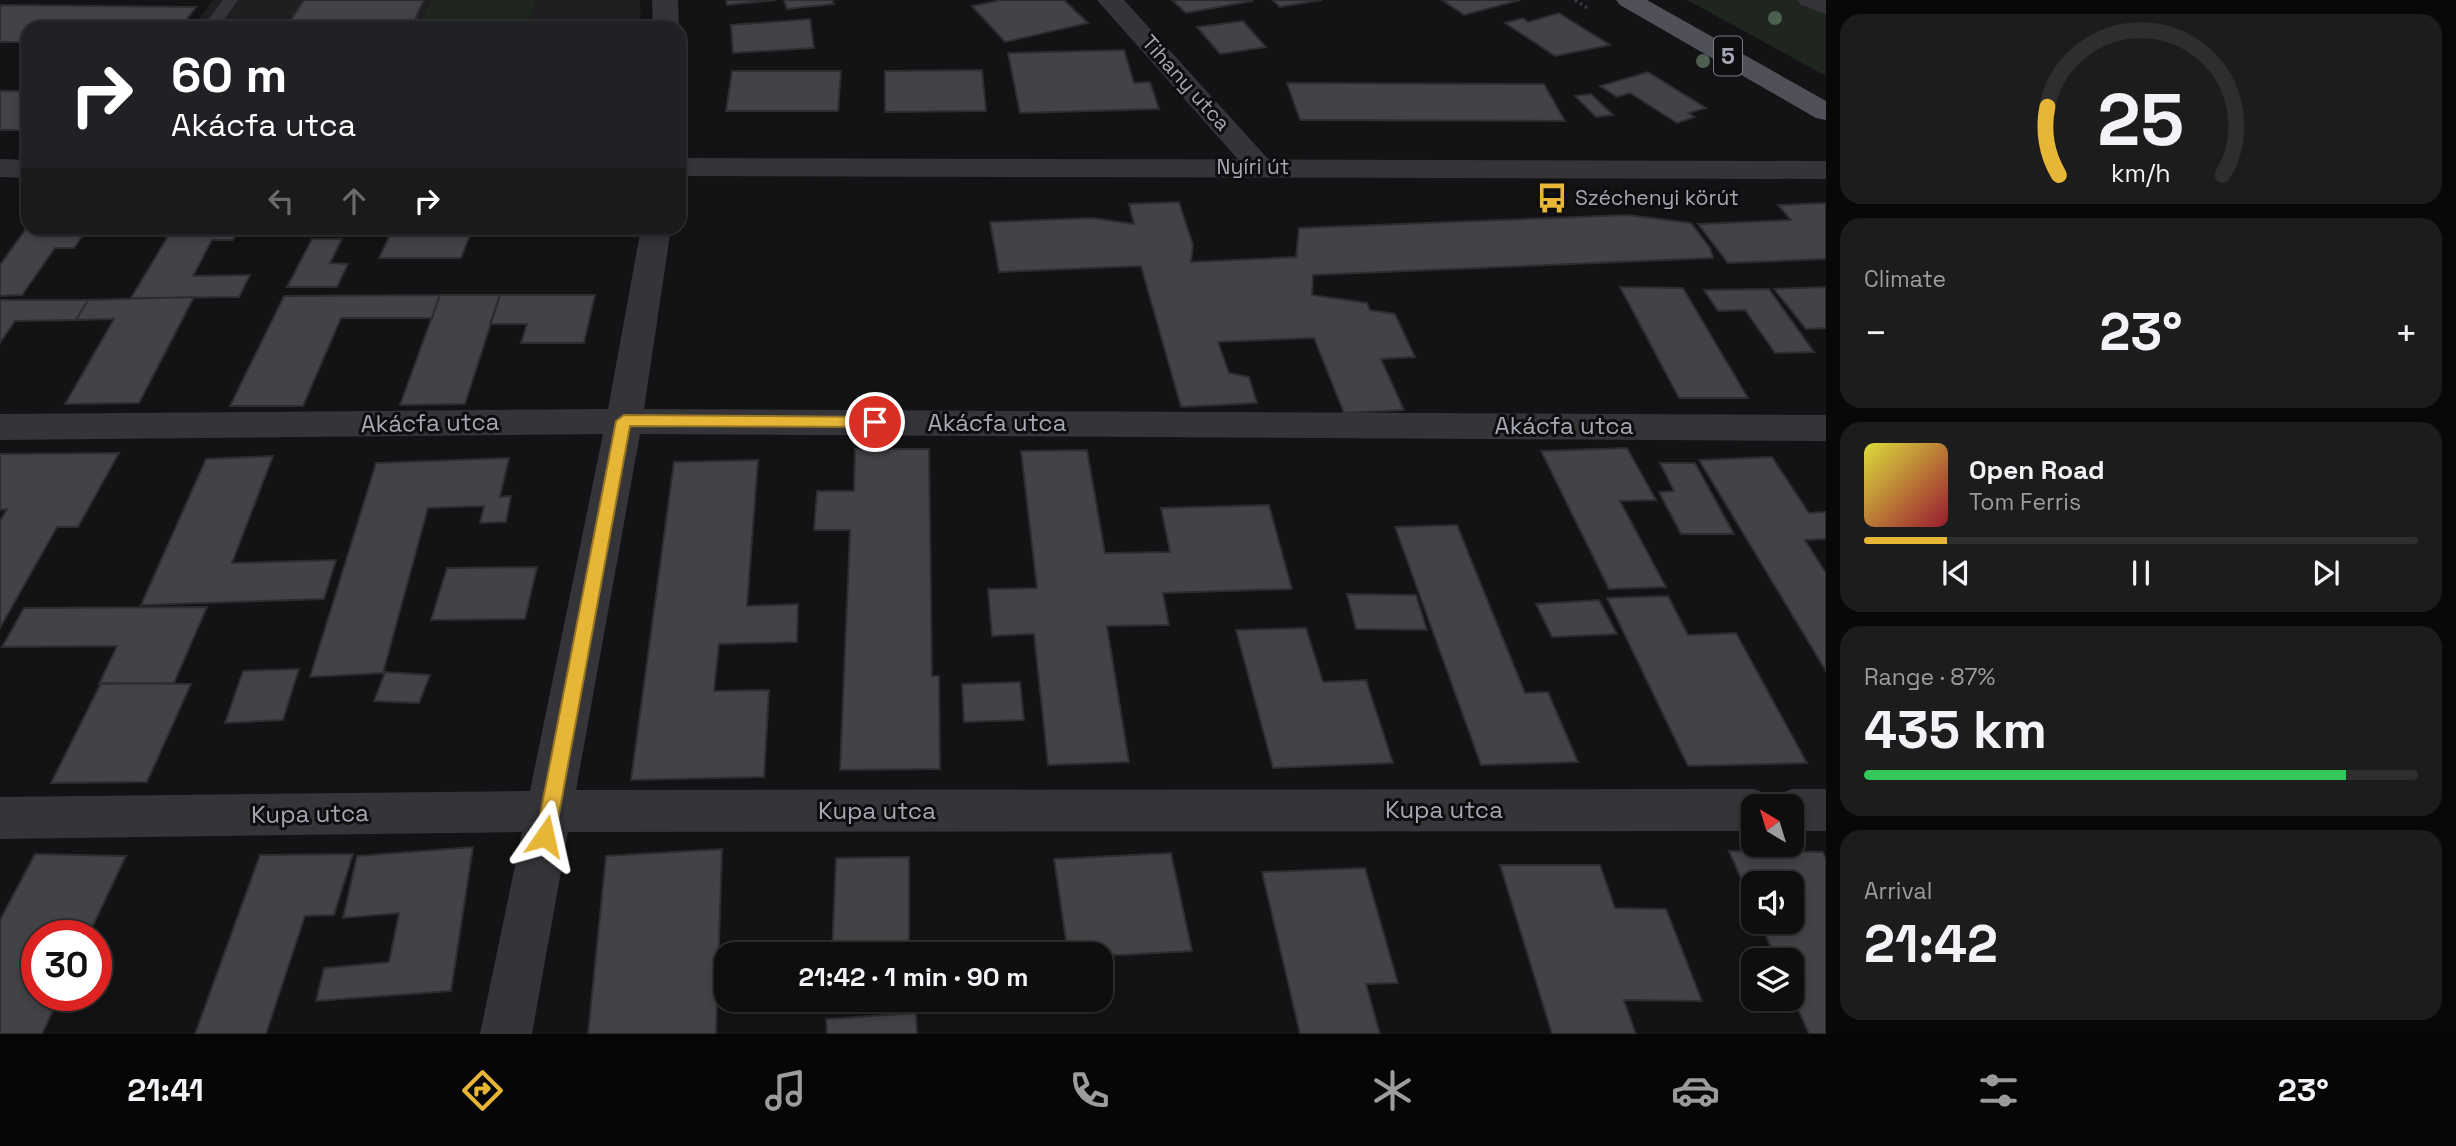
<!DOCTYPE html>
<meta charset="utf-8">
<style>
body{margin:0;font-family:"Space Grotesk",sans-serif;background:#1c1c1d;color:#f1f3f6;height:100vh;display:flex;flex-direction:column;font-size:26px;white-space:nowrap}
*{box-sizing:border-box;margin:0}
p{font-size:23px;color:#9b9c9e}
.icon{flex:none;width:38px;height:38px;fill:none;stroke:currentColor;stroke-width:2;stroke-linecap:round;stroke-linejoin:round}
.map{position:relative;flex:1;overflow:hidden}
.panel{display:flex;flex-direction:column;gap:14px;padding:14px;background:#080808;width:630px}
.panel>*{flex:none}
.top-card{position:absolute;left:21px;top:21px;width:665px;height:214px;border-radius:21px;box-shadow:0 4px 10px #0003,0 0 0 2px #2e2e2f;background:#202124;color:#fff;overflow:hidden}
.needle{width:46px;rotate:322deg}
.fabs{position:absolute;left:1741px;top:794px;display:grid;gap:14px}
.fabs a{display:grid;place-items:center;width:63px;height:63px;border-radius:14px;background:#0e0e0f;box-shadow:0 4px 10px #0003,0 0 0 2px #2e2e2f;font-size:35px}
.speed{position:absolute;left:21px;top:920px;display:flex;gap:14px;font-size:35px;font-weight:700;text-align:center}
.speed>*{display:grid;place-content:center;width:91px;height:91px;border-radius:50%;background:#0e0e0f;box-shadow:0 4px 10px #0003,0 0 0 2px #2e2e2f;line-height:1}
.speed .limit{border:10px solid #d22;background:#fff;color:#111}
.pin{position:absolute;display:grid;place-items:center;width:60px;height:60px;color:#fff;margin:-30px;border:4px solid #fff;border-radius:50%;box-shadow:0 2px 7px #0007}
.me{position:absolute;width:77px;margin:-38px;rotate:11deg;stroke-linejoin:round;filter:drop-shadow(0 0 5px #0008)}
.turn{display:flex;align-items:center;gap:24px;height:147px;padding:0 35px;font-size:32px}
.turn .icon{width:91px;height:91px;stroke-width:2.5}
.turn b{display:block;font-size:49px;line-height:60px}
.lanes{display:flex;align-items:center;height:66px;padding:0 35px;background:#0003;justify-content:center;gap:35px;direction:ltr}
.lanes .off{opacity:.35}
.big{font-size:52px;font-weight:700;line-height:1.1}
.panel .widget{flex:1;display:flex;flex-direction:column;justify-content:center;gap:10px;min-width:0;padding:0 24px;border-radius:21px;background:#1c1c1d}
.panel .dial{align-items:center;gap:0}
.dial svg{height:182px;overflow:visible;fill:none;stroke:#2e2e2f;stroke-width:7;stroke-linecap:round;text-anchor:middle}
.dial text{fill:#f1f3f6;stroke:none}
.song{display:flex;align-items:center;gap:21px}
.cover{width:84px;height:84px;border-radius:10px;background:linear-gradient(135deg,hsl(60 70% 55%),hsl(350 70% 35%))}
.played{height:7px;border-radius:4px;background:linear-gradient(90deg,#e7b637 15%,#2e2e2f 15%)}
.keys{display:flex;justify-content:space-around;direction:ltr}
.heat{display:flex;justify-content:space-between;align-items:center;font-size:38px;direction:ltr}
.charge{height:10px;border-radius:5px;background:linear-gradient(90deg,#34c759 87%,#2e2e2f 0)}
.trip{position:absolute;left:714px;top:942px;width:399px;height:70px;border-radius:21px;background:#0e0e0f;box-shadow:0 4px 10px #0003,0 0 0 2px #2e2e2f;font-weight:700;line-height:70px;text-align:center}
.tabs{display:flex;height:112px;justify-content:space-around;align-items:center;background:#060606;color:#9b9c9e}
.tabs .icon{width:49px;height:49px}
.tabs .current{color:#e7b637}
.tabs b{font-size:32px;color:#f1f3f6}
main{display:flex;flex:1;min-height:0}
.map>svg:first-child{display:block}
</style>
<main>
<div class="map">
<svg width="1826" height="1034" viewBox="0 0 1826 1034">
<rect width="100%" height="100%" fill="#131214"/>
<!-- built -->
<path fill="#1f1f21" d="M213 0H640L641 28H192Z"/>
<!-- green -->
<path fill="#1f2620" d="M431 0H535L526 28H419Z
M1687 0H1802L1826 9V76Z"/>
<!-- building -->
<path fill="#424247" stroke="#2d2d30" stroke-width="2" d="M304 0H424L411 28H286Z
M726 0H776L727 5Z
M784 0H832L834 4 787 9Z
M1001 0H1064L1088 23 1005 42 972 6Z
M1172 0H1251L1252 1 1186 13Z
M1272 0H1322L1280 7Z
M1442 0H1520L1464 15Z
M0 5 196 7 180 28H28V42H0Z
M1559 13 1610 45 1555 56 1505 23 1523 18 1528 22Z
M810 19 814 48 733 53 731 25Z
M1243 21 1266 47 1220 54 1197 27Z
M1124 50 1134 83 1150 82 1159 109 1020 113 1008 53Z
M982 70 986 111 885 112V71Z
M732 71H841L838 111H726Z
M1648 72 1706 108 1689 113 1695 117 1677 123 1630 93 1617 97 1600 86Z
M1287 83 1544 84 1565 121 1300 120Z
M0 91H28V130H0Z
M1591 94 1613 115 1596 117 1575 96Z
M1179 202 1193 245 1191 262 1296 257 1299 228 1628 215 1691 223 1710 248 1713 258 1313 275 1312 295 1367 303 1370 310 1395 314 1415 357 1381 359 1404 410 1344 413 1314 338 1218 342 1229 373 1249 377 1257 403 1181 407 1141 266 999 272 990 222 1092 218 1134 224 1129 204Z
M1826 203V259L1728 263 1698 224 1791 220 1778 205Z
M28 226 88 228 74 248H55L22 295 0 296V265Z
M173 228H239L233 240H212L193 276 250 275 239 297 131 298Z
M393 228H473L461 258H379Z
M488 228H612L609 236H485Z
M312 239H342L330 263 348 264 337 287H287Z
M1620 287 1683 288 1748 398H1679Z
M1826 287V328L1806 329 1774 289Z
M1769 289 1814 352 1775 353 1745 310 1718 311 1704 290Z
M440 295H500L465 404 400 405Z
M440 295 432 318H341L303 406H230L284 296Z
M500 295H595L584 343H521L527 324H490Z
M194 297 139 403 65 404 114 319 76 320 88 300Z
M0 300H88L76 320 15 321 0 343Z
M1627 448 1656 500 1620 501 1666 587 1609 589 1541 451Z
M855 449H929L932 676H939L940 769 840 770 850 530H814L817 491H854Z
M1087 450 1105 553 1170 552 1161 508 1269 505 1292 589 1163 593 1169 625 1107 626 1129 762 1048 765 1034 634 992 636 988 589 1037 588 1021 451Z
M119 453 78 527H57L0 628V521L7 509 0 510V454Z
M273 456 232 563 336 560 324 599 141 605 206 459Z
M1772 457 1809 513 1826 512V539L1805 540 1826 573V671L1699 460Z
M509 458 500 497 511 496 506 522 480 523 484 506 428 508 383 673 310 677 376 463Z
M758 460 747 606 798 604 797 642 719 644 714 691 769 690 764 777 631 780 674 462Z
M1660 463H1695L1734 534H1681L1659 492 1674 491Z
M1457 525 1525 693 1548 692 1578 762 1481 765 1395 527Z
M537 567 525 619 431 620 447 568Z
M1347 594 1416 595 1427 630 1356 629Z
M1668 596 1688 635 1736 633 1807 763 1688 766 1607 598Z
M1599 600 1617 634 1552 637 1536 604Z
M207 607 174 683 99 684 117 646 2 647 24 608Z
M1306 628 1323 682 1366 680 1393 763 1273 768 1236 630Z
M299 669 283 720 225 723 243 671Z
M385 672 430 675 419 703 374 701Z
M1020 682 1024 720 964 722 962 684Z
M101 683 191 684 147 782 51 783Z
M473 847 451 991 316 1001 324 968 389 962 399 913 343 918 357 856Z
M722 849 716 1034H588L606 856Z
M1729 851 1823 852 1826 859V1034H1809L1792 996V961H1777L1760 922H1792V884H1754V908Z
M1171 853 1192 951 1101 956V954H1068L1054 859Z
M35 854 126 856 88 936H37V996H60L42 1034H0V920Z
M353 854 334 915 305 916 266 1034H195L260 855Z
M909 857V954H832L836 858Z
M1500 865H1600L1615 908 1666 909 1702 1001 1624 1000 1636 1034H1552Z
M1365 868 1398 983 1366 984 1380 1034H1300L1262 872Z
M831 999H909L910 1009 830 1010Z
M916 1013 917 1034H827L826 1019Z"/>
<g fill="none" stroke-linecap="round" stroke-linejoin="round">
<!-- path -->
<path stroke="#3a3b40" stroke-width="3.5" stroke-dasharray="2.5 3.5" stroke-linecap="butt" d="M1575 0 1589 9"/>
<!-- service -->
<path fill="#343439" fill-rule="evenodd" d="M223 0H238L218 28H202Z"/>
<!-- minor -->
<path fill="#343439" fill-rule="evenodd" d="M652 0H678L679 28H653Z
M1097 0H1124L1270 161 1275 167 1270 173 1260 176 1250 173Z
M1797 0H1826V14L1801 5Z
M641 228H671L644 409 1826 415V441L640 434 576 790 1754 789 1770 795 1773 801 1776 795 1792 789H1826V831H1792V807H1754V831L568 832 532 1034H480L522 832 0 839V797L530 791 603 434 0 440V414L608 409Z"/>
<!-- tertiary -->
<path fill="#343439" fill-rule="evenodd" d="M679 158 1826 161V179L679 176Z
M0 159 28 160V178L0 177Z"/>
<!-- primary -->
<path fill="#505158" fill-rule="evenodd" d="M1616 0H1647L1826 101V120L1816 118 1620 5Z"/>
</g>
<!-- trees -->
<g fill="#4d5f4f">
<circle cx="1775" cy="18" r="7"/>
<circle cx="1703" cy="61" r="7"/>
</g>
<!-- route -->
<path fill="#e7b637" stroke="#967624" stroke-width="2" d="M624 415 875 417 883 422 875 427 630 426 555 836 552 842 545 844 539 842 536 836 616 421Z"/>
<!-- icons -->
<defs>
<g id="bus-bare" transform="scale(2.415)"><path d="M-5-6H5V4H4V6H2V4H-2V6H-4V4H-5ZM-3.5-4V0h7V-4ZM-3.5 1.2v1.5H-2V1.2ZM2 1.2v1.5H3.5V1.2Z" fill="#e7b637" stroke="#0e0d0f" stroke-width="2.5" paint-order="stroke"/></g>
</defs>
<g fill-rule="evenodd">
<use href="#bus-bare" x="1552" y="198"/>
</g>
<g text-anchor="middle" stroke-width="6" stroke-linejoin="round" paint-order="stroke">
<!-- far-street labels -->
<g font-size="21" fill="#a5a8b4" stroke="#0e0d0f">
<text transform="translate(1186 83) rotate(48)" y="7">Tihany utca</text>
<text x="1253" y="174">Nyíri út</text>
</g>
<!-- far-poi labels -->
<g font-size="21" fill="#a5a8b4" stroke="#0e0d0f" text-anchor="start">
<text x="1575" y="205">Széchenyi körút</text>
</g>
<!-- shield labels -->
<rect fill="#0e0d0f" stroke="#787a82" stroke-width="2" x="1714" y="36.5" width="28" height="39" rx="5"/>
<g font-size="23" font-weight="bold" fill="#a5a8b4">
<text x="1728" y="64">5</text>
</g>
<!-- street labels -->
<g font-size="24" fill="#a5a8b4" stroke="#0e0d0f">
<text transform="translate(430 423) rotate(-1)" y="8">Akácfa utca</text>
<text x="997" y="431">Akácfa utca</text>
<text x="1564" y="434">Akácfa utca</text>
<text x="1444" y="818">Kupa utca</text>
<text x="877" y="819">Kupa utca</text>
<text transform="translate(310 814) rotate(-1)" y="8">Kupa utca</text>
</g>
</g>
</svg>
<div class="fabs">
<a><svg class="needle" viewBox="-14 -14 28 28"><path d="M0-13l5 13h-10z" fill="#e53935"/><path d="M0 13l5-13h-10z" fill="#9b9c9e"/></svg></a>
<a><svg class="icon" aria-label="sound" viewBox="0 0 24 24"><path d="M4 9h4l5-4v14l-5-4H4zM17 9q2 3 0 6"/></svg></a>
<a><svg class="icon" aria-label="layers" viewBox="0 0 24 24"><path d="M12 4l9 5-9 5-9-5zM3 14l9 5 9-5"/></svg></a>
</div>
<div class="speed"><div class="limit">30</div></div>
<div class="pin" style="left:875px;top:422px;background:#d93025"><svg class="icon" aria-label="arrive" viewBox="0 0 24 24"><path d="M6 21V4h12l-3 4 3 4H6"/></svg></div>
<svg class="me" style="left:545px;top:836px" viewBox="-20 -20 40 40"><path d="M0-17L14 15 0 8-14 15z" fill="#e7b637" stroke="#fff" stroke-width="4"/></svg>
<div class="trip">21:42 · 1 min · 90 m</div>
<div class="top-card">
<div class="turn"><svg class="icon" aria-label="right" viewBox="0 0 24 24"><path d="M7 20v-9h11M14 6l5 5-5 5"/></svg><div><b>60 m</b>Akácfa utca</div></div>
<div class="lanes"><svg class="icon off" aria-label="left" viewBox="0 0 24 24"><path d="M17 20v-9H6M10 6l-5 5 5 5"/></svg><svg class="icon off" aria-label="ahead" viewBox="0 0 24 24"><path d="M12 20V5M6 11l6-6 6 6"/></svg><svg class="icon" aria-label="right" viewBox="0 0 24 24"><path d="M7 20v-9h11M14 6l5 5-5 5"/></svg></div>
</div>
</div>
<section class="panel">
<div class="widget dial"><svg viewBox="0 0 100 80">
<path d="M14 69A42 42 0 1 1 86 69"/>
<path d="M14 69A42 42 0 0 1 9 39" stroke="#e7b637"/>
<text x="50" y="56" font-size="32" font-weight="700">25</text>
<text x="50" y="72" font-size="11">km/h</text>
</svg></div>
<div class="widget"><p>Climate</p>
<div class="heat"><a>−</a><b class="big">23°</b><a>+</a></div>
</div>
<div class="widget">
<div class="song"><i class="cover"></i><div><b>Open Road</b><p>Tom Ferris</p></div></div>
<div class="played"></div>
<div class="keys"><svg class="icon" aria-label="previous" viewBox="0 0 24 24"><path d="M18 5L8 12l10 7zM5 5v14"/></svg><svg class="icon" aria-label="pause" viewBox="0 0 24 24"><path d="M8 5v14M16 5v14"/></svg><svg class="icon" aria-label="next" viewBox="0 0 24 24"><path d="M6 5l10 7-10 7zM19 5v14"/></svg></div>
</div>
<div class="widget"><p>Range · 87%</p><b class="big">435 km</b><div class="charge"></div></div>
<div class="widget"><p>Arrival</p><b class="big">21:42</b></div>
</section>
</main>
<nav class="tabs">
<b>21:41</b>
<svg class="icon current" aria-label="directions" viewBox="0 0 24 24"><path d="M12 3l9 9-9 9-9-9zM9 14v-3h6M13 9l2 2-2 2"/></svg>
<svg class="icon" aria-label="music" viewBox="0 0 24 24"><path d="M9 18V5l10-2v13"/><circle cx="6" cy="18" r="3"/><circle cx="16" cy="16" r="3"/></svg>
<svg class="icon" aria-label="phone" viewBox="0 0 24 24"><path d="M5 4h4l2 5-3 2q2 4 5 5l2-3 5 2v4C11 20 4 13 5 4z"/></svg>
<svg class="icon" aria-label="climate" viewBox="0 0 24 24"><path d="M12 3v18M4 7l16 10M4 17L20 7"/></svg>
<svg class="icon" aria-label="car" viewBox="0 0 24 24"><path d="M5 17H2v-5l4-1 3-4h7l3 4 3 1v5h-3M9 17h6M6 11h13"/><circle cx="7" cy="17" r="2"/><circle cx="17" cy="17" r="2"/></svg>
<svg class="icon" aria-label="filters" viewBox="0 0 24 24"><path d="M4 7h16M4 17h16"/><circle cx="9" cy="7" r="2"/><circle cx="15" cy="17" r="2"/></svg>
<b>23°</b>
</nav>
